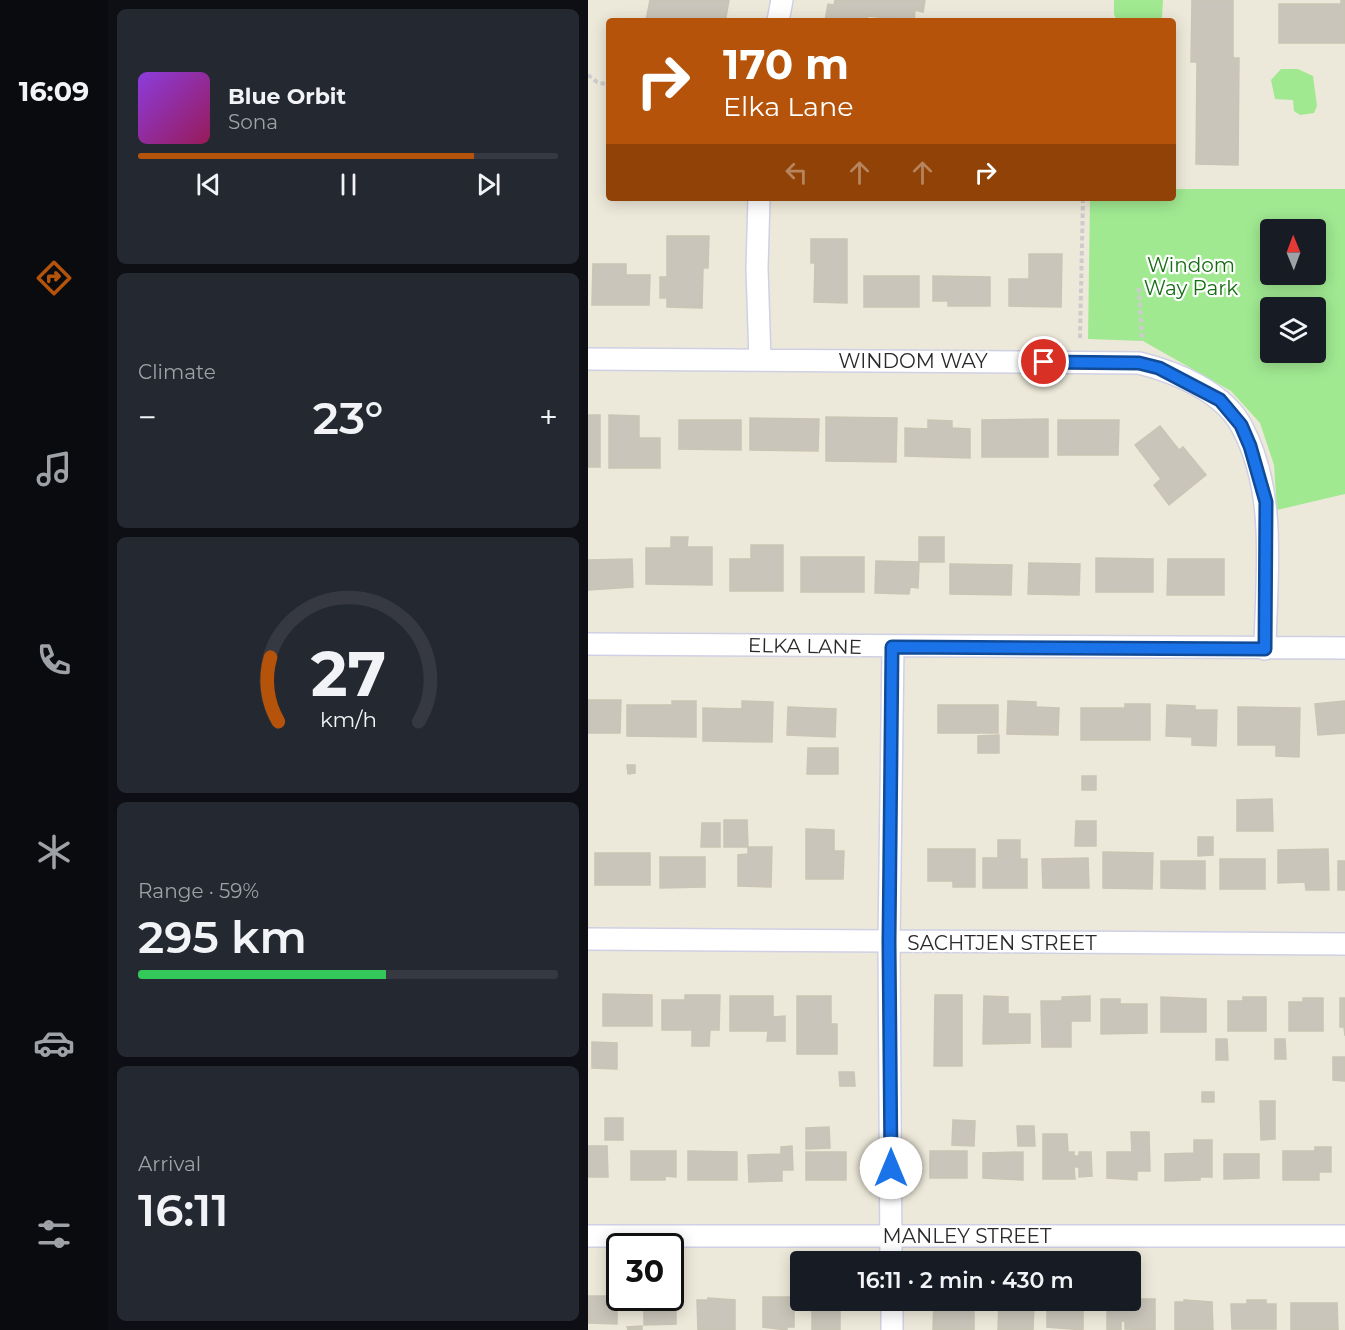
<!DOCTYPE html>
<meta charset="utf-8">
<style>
body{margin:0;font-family:Montserrat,sans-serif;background:#242831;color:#f1f3f6;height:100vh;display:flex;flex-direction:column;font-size:22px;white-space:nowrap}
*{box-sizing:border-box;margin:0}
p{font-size:20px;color:#9ea1a6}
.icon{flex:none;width:33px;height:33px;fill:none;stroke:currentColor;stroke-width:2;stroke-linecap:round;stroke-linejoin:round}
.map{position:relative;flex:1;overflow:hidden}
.sheet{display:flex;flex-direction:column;gap:9px;padding:9px;background:#0d0f14;width:480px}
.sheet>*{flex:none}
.guide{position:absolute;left:18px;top:18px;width:570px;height:183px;border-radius:6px;box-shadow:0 3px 15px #0003;background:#b45309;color:#fff;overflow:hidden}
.needle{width:39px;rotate:359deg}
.buttons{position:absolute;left:672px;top:219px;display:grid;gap:12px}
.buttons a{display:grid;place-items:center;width:66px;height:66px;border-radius:6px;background:#171b24;box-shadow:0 3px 15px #0003;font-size:30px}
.speed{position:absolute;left:18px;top:1233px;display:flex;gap:12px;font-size:30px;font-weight:700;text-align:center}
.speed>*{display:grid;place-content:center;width:78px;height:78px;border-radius:50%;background:#171b24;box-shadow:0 3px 15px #0003;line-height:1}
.speed .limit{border:3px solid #111;border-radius:9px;background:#fff;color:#111}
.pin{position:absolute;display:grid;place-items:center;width:51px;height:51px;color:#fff;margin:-26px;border:3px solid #fff;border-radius:50%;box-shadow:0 2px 6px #0007}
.me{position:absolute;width:66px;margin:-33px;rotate:0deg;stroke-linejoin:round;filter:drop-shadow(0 0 4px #0008)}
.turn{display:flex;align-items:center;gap:21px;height:126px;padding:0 18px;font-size:27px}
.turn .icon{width:78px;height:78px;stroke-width:2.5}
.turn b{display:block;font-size:42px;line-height:51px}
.lanes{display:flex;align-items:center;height:57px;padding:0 18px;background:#0003;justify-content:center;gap:30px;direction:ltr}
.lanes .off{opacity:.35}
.big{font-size:45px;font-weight:600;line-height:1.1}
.sheet .widget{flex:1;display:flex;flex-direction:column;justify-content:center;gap:9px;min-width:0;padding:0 21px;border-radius:9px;background:#242831}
.sheet .dial{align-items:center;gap:0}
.dial svg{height:156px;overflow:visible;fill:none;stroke:#363941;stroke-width:7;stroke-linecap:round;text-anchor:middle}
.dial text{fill:#f1f3f6;stroke:none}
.song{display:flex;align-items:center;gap:18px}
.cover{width:72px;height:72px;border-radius:9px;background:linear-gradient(135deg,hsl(270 70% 55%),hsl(330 70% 35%))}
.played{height:6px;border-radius:3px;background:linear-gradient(90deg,#b45309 80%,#363941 80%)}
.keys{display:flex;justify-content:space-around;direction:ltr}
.heat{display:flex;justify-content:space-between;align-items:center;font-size:33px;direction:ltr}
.charge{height:9px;border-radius:4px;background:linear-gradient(90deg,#34c759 59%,#363941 0)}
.trip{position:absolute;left:202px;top:1251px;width:351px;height:60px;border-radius:6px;background:#171b24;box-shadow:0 3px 15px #0003;font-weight:600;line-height:60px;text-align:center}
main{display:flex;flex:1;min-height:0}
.menu{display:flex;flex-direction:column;width:108px;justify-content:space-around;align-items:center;background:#090b0e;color:#9ea1a6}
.menu .icon{width:42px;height:42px}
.menu .selected{color:#b45309}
.menu b{font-size:27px;color:#f1f3f6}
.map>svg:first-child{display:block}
</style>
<main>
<nav class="menu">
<b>16:09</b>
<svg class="icon selected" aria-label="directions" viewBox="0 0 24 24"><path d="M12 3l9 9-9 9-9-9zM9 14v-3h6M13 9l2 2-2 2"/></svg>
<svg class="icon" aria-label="music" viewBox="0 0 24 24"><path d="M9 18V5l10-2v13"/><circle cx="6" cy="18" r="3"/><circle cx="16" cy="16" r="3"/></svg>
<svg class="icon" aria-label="phone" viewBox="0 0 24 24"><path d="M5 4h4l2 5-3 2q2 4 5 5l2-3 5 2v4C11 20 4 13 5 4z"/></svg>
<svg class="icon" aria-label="climate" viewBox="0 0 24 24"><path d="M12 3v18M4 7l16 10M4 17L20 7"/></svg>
<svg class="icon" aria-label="car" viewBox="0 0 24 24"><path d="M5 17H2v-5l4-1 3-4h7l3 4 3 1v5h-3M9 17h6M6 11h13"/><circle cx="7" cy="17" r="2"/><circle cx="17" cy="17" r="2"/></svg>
<svg class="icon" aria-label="filters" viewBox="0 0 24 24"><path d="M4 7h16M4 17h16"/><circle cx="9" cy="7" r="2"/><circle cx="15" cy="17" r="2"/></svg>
</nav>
<section class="sheet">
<div class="widget">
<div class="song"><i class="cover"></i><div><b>Blue Orbit</b><p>Sona</p></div></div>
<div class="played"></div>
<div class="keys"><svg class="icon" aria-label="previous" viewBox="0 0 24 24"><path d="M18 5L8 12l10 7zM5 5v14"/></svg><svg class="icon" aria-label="pause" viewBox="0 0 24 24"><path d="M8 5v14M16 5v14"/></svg><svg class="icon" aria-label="next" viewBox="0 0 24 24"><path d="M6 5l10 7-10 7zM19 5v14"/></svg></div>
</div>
<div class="widget"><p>Climate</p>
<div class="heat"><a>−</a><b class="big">23°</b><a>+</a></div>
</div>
<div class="widget dial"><svg viewBox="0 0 100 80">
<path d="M14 69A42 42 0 1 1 86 69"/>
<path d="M14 69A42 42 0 0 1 10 36" stroke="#b45309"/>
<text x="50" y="56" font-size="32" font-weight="700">27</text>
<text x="50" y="72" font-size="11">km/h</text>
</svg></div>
<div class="widget"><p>Range · 59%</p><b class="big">295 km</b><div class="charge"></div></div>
<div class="widget"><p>Arrival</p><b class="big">16:11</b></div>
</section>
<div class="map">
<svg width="757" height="1330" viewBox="0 0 757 1330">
<rect width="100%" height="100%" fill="#ede9da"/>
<!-- green -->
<path fill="#a0e991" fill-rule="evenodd" d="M526 0H575L574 17 570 21H529L526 14Z
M693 69H710L725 76 729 106 726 113 712 115 706 111 705 100 687 99 683 80Z
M585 189H757V494L689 510 686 465 672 423 643 391 555 341 500 339 502 198H585ZM682 230H728V274H682ZM682 308H728V352H682Z"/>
<!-- building -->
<path fill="#c9c5ba" stroke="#c9c5b4" stroke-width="1.5" d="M62 0H141L138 17 135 16 134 21H58Z
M247 0H337L335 12 327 10 326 21 280 16 279 21H237L240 4 246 5Z
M604 0H645V58H651L650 165 608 164 609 62H603Z
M753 0H757V43H691V4H753Z
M79 236H121L120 268H115L114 308 79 307V298H72V277H79Z
M223 239H259V303L226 302 227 263H223Z
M441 254H474L473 307 421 306V279H441Z
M5 264H38V275H62L61 305H4Z
M276 276H331V307H276Z
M345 276 402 277V306H360V301H345Z
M0 415H12V467H0Z
M21 415 51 416V438H72V468H21Z
M238 417 309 418 308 462 238 461Z
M162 418 231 419 230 451 162 450Z
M460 419V457H394V420Z
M91 420H153V450L91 449Z
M340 420 364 421V428L382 429V458L317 456V428L340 429Z
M470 420H531L530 455H470Z
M572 426 591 450 595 447 618 475 581 505 566 485 573 479 547 445Z
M83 537H100L99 547H124V585L58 584V548H83Z
M331 537H356V562H331Z
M163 545H195V591H142V559H163Z
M213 557H276V592H213Z
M508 558 565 559V592H508Z
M44 559 45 587 0 590V560Z
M580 559H636V595H579Z
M288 561 331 562 330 588 322 587 321 594 287 593Z
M441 563 492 564 491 595 440 594Z
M362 564 424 565 423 595 362 594Z
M0 700H33L32 733H0Z
M84 701H108V737L39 736V705H84Z
M154 701 185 702 184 742 115 741V708L154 709Z
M420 701 448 702V707L471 708 470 735 419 734Z
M757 701V733L730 735 727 704Z
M537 704H562V740H493V708H537Z
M350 705H410V733H350Z
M579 705 607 706V710H629L628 746 604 745V737L578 736Z
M200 707 248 709 247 737 199 735Z
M650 707 712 708 711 757 688 756V745H650Z
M411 735V753H390V736Z
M220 748H250V774H219Z
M39 765H47V773L40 774Z
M494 776H508V790H494Z
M684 799 685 831H649V800Z
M136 820H159L160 847H136Z
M488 821H508V846H487Z
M114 823H132V847H113Z
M218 829 246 830V851H256L255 879H218Z
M610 837H625V855L610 856Z
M410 840H432V859H439V888H395V858H410Z
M160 847H184L183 887 150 886V855L160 854Z
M340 849H387V887H365V881H340Z
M740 849 741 890H718L717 882 690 883V850Z
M515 852 565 853 564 889 515 888Z
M7 853H62V885H7Z
M72 857H117V887L72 888Z
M500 858 501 888H455L454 859Z
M632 859H677V889H632Z
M573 861H617V889L573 888Z
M750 861H757V890H750Z
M15 994 64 995V1026H15Z
M97 995H132L131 1030H122L121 1046H104V1030H74V1000H97Z
M347 995H374V1066H346Z
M142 996H185V1017L197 1016V1041H179L180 1031H142Z
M209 996H243V1024H249V1054H209Z
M396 996 420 997V1014H442V1043L395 1044Z
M502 996V1021H483V1047H454L453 1001H474V997Z
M573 997 618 999V1032H573Z
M655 997H678V1031H640V1001H655Z
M715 998H735V1031H701V1002H715Z
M752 998H757V1036L756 1027H752Z
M513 999H532V1004H559V1033L513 1034Z
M628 1039H639L640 1060H628Z
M687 1039H697L698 1059H687Z
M4 1042 29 1043V1069L4 1068Z
M745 1057H757V1081L745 1080Z
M251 1072H266L267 1086H252Z
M614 1092H626V1102H614Z
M672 1101H687V1139L673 1140Z
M17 1118H35V1140H17Z
M365 1120 387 1121 386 1146 364 1145Z
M429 1126H446L447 1146H430Z
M241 1127 242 1148 218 1149V1128Z
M543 1132H561L562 1171H549V1180L519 1178V1152H544Z
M455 1134H479L480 1152H486V1156H491V1152H503L504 1176 491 1177V1167H486L487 1179H455Z
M606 1140H624V1177H612V1180L577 1181V1154L606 1153Z
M0 1146H19L20 1177H0Z
M204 1146 205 1170H194V1181L161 1182 160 1155 193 1154V1147Z
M727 1147H743V1172H731V1180H695V1151H727Z
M43 1151H88V1177L77 1176V1180H43Z
M100 1151 149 1152V1180H100Z
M342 1151H379V1178H342Z
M218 1152H258V1180H218Z
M435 1152V1180L395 1178V1153Z
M636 1154H671V1178L636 1179Z
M0 1296H29V1324L0 1323Z
M88 1296V1324L56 1325V1298Z
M175 1297H206V1327H199V1330L175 1327Z
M120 1298 147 1300V1330H110L109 1300H120Z
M548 1299H567V1330L537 1329V1321H533V1330H519V1310H536V1302H549Z
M224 1300H252V1330H224Z
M473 1300H495V1330L459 1327V1302Z
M596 1300 624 1302 625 1330H587V1302H596Z
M659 1300H678V1304H688V1329H644L643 1304H659Z
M346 1301H386V1330H345Z
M411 1301 446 1302 445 1330H410Z
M703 1303H749L750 1330H703Z
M54 1326V1330H40L39 1327Z"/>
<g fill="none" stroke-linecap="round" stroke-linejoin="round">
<!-- minor casing -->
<g stroke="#cfd0e4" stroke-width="24">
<path id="minor" d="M190 21 194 0
M171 198 169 268 172 360
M0 359 551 363C588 372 636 392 654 427 690 494 678 577 677 649
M0 644 757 648
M0 939 757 944
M0 1236H757
M303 1262 301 942 305 647
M304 1300V1330"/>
</g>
<!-- path -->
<path stroke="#ccc" stroke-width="4" stroke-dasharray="4.5 3" stroke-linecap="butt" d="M0 75 9 82 21 85
M551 288 554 341
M492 338 495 198"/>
<!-- minor -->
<use href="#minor" stroke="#fff" stroke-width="21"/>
</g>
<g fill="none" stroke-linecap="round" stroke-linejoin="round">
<!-- route casing -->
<g stroke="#114b97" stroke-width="15">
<path id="route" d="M303 1168 301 942 304 647 677 649 678 502 662 446 653 425 632 400 571 368 551 363 456 362"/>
</g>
<!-- route -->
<use href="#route" stroke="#1a73e8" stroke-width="10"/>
</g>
<g text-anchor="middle" stroke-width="4.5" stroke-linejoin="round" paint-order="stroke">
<!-- park labels -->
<g font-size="20" fill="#166e13" stroke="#fff">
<text x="603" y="272">Windom<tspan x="603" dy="23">Way Park</tspan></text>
</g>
<!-- street labels -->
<g font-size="20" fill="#2a2a2a" stroke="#fff">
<text x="325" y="368">WINDOM WAY</text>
<text transform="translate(217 646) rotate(1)" y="7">ELKA LANE</text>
<text x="414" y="950">SACHTJEN STREET</text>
<text x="379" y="1243">MANLEY STREET</text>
</g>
</g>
</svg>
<div class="buttons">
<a><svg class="needle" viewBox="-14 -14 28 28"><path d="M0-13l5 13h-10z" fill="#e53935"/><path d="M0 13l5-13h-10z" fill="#9ea1a6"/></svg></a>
<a><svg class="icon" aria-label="layers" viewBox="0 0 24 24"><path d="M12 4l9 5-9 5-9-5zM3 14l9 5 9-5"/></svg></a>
</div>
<div class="speed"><div class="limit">30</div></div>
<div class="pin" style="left:456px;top:362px;background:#d93025"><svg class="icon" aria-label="arrive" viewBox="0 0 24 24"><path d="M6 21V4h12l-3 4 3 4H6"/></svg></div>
<svg class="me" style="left:303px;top:1168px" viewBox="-20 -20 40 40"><circle r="19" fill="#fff"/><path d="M0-13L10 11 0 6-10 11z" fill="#1a73e8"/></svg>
<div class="trip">16:11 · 2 min · 430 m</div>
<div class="guide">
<div class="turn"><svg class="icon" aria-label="right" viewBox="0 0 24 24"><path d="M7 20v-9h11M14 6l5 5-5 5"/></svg><div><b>170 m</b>Elka Lane</div></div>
<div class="lanes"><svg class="icon off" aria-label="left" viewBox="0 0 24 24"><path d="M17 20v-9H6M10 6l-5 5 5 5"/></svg><svg class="icon off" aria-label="ahead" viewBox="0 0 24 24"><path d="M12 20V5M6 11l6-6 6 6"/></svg><svg class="icon off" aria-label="ahead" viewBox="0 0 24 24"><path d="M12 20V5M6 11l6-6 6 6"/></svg><svg class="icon" aria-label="right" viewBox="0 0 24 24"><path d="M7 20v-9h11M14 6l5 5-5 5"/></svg></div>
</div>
</div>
</main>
